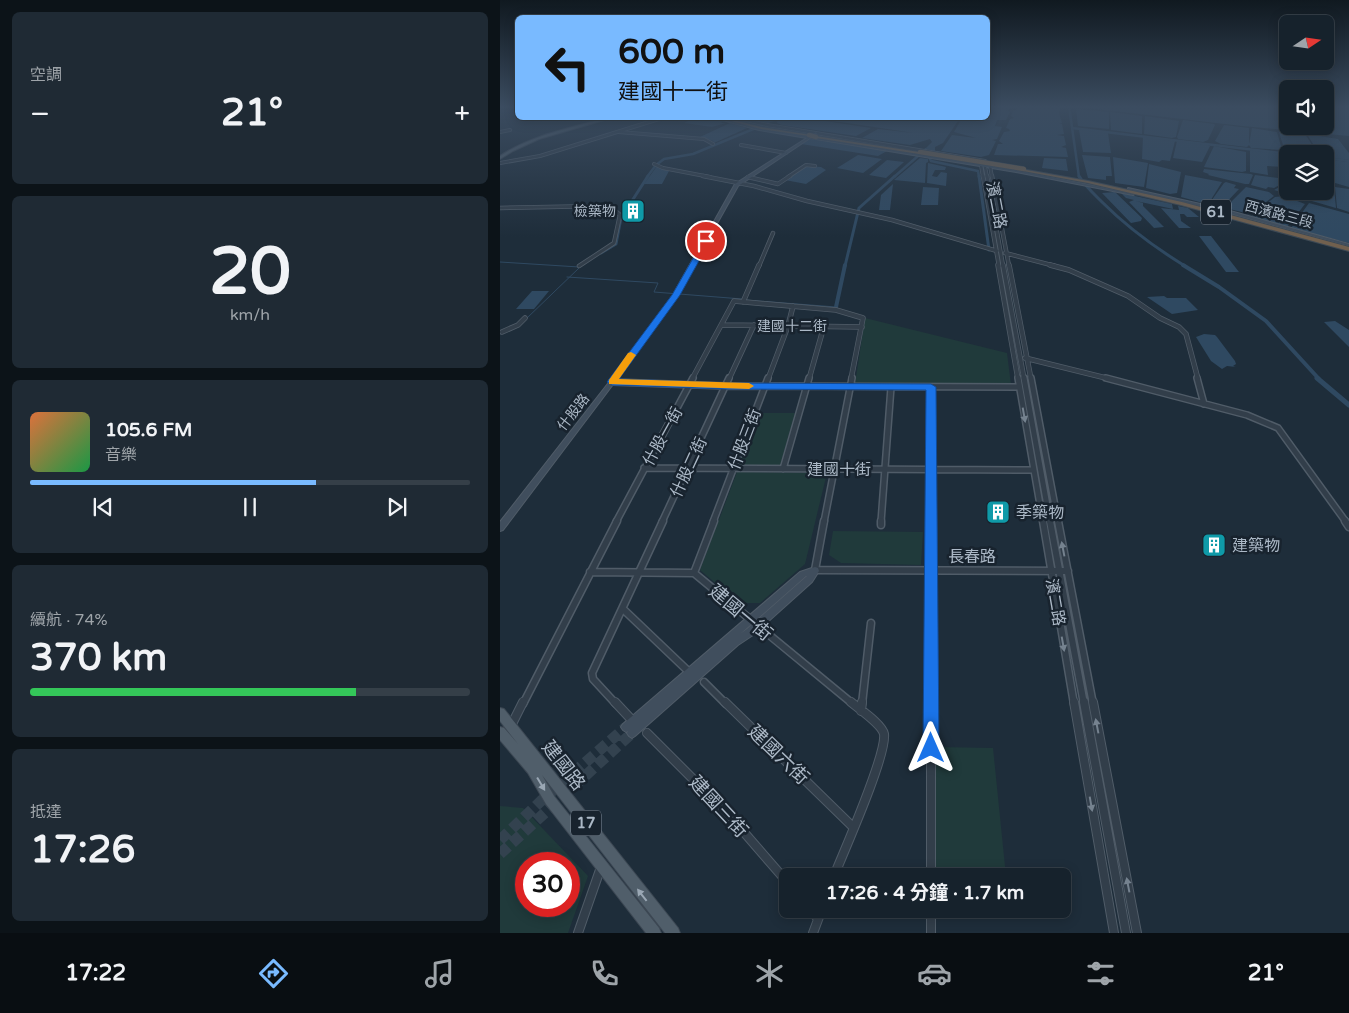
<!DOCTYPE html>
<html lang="zh-TW">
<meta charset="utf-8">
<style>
body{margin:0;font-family:"Varela Round","Noto Sans TC",sans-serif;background:#1f2a34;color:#f1f3f6;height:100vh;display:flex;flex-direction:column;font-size:19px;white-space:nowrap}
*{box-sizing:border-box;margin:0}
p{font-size:16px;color:#9ea4a9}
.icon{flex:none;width:28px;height:28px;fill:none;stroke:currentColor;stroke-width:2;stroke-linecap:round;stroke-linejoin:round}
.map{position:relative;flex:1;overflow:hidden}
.details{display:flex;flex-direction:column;gap:12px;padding:12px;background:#0c1318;width:500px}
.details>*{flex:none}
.top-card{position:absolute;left:15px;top:15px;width:475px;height:105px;border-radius:8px;box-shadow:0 2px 12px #0003,0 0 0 1px #353f48;background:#79baff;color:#111;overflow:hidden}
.needle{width:32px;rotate:77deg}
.buttons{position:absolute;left:779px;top:15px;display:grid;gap:10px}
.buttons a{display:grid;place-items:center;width:55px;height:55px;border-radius:8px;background:#16222c;box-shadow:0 2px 12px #0003,0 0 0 1px #353f48;font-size:25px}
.speed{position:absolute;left:15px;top:852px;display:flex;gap:10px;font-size:25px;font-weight:700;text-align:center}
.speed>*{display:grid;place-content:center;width:65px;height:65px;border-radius:50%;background:#16222c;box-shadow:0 2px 12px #0003,0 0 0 1px #353f48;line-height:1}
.speed .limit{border:8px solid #d22;background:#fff;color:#111}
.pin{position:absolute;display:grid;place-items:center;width:42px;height:42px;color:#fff;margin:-21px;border:2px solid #fff;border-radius:50%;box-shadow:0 1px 5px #0007}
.me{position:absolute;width:55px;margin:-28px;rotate:0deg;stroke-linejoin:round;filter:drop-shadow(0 0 4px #0008)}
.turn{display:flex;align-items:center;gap:18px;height:105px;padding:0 20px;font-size:22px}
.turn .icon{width:65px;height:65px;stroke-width:2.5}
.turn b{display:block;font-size:35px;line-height:42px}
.big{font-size:38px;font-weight:700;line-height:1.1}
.details .tile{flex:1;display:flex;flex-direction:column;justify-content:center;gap:8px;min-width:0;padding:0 18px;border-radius:8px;background:#1f2a34}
.details .dial{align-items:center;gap:0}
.dial b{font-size:65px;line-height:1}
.song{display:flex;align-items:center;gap:15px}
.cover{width:60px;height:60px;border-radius:8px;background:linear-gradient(135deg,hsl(20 70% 55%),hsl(140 70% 35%))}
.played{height:5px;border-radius:2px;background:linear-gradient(90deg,#79baff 65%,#353f48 65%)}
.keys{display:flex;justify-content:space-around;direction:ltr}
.heat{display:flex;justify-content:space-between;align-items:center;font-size:28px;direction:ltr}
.charge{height:8px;border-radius:4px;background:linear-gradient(90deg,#34c759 74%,#353f48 0)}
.trip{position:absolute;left:279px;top:868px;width:292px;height:50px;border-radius:8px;background:#16222c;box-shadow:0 2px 12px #0003,0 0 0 1px #353f48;font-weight:700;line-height:50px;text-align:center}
.menu{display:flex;height:80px;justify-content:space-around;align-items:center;background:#090e12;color:#9ea4a9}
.menu .icon{width:35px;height:35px}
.menu .current{color:#79baff}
.menu b{font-size:22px;color:#f1f3f6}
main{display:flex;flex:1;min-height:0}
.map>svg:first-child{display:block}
</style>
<main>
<section class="details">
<div class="tile"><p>空調</p>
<div class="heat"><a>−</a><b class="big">21°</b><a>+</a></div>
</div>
<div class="tile dial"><b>20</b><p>km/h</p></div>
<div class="tile">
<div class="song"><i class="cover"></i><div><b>105.6 FM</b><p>音樂</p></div></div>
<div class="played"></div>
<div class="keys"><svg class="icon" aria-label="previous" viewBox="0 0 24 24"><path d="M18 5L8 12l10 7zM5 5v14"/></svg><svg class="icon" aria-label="pause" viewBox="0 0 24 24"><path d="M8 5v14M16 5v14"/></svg><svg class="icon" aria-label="next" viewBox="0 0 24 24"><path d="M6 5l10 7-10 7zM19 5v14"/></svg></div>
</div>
<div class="tile"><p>續航 · 74%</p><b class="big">370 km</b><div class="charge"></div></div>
<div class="tile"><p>抵達</p><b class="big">17:26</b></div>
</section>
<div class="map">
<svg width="849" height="933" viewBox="0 0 849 933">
<rect width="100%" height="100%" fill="#1e2d3a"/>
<!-- green -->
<path fill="#203a3b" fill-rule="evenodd" d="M365 318 507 353 511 385 355 384Z
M259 413H295L280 466 239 465Z
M237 472 322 473 326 477 305 564 260 603H239L200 570Z
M333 531 423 532 421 565 341 563 329 555Z
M436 747 493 748 506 876H436Z
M0 806 23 808 88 876 68 933H0ZM26 864H69V906H26Z"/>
<!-- water -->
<path fill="#2f4961" d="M488 106H512L511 109 506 110 510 112 506 120H497L495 126 502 127 497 139 492 140 496 141 489 155 481 157 441 151 452 135 476 138 454 132 462 118H488Z
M515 106 560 107 559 113 562 123H559L562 124 564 134 557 135 564 136 566 145 561 147 566 148 568 157 494 155 498 144H503L499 141 504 132 510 131 509 129 506 128 510 119 514 118 511 116 513 111 517 109Z
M571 106H787L788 126H825V106H849V136L742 126Z
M576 109 609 112V129L578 126Z
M610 112 642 116V134L611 130Z
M645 116 679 121 676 137 672 138 644 134Z
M195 118H212L223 121 221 123H226L212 127 184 123Z
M246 118H305L371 128 356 136 282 125 277 123 278 119 269 123Z
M314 118H460L443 143 435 147V151L425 149 432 142 430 139 410 145 362 138 378 129 414 133Z
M683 120 714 124 715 125 708 140 703 142 678 139 677 137Z
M230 123 247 128 214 143 213 141 200 137Z
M724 125 749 128V144L752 128 777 132 782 150 751 148 749 145 747 147 721 144 715 141Z
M582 129 608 133 611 153 583 152 579 130Z
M779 132 805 134 818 154 785 152Z
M807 134 838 139 849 153V160L825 157V154H819Z
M643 137 675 141 670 161 662 160 659 162 642 159Z
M311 138 387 151 378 156 301 144Z
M677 141 708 145 710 146 702 162 673 158Z
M714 146 746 152V171L742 172 704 167Z
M750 150 782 154 785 167 767 166 768 175 750 172Z
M358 155 382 159 363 173 337 168Z
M582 155 610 157 612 176H606V180L588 178Z
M613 157 648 163 644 187 615 183Z
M420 158 428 159V162L426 163 425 183 394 180Z
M544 158 566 159 568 171 542 168Z
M825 159 849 162V187L835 183 825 165Z
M387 160 404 162 386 178 369 175Z
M428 163 446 167 445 170H435L432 176 437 177 441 172 447 173 446 186 427 183Z
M649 164 681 172 677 193 670 194 646 188Z
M157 166 169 171 162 184H144Z
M306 166 321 167 326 170 306 184 285 180Z
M704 169 751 174 753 175 749 184H745L708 175 709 174 703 172Z
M685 175 722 182 709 203 707 204 681 197Z
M755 175 787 179V181L774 188 768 187 766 189 751 185Z
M726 182 736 185 734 188 739 189 723 206 709 204 724 183Z
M787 183 788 191H825V185L834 187 836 208 774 190Z
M393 184 390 210H379L381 195Z
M423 187 439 188 438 205H421Z
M746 187 769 192 774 196 750 214 725 208Z
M835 187 849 189V212L837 208Z
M615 192 642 218 641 221 631 223 602 193Z
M621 193 672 204 673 209 636 201 643 203V206L664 227 654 228 629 202 634 200 626 198Z
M784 196 805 204 787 227 755 218 752 215 775 197Z
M809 203 849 214V243L791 228Z
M678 206 688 208 699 217H687L684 214H680L681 221 691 228H679L661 208 679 210Z
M699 236H711L739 272H726Z
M32 291H49L34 309H16Z
M664 296 667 298H686L698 310 672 314 647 297Z
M835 321 849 330V347L824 322Z
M704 334 715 335 717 337 735 361 736 364 733 366 736 367 727 366 722 369 711 361 696 337Z"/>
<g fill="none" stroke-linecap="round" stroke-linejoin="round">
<!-- stream -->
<path stroke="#2f4961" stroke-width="1" d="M0 262 79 267
M67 277 158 283 154 292 242 299
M246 300 336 307
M26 319 79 268"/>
<!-- canal-far3 -->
<path stroke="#2f4961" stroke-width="2.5" d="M569 106 579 177
M572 128 789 154
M431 150 429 157 431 161 478 171 479 177
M825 158 849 161
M147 177 156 165 164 159 193 154 268 123
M394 177 426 149"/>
<!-- canal-far2 -->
<path stroke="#2f4961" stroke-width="3" d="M479 176 489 250
M579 176C585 186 594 194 602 202 628 228 654 247 685 266
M101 253 116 244 121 218 148 176
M345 266 359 208 395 176"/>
<!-- canal-far1 -->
<path stroke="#2f4961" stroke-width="4" d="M683 265 719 287 766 321 819 379
M336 307 345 265"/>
<!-- canal -->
<path stroke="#2f4961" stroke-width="5" d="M817 378 849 405"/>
<!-- secondary-tunnel -->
<path stroke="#33424f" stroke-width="11" stroke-dasharray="11 5.5" stroke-linecap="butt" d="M0 840 41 801 126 727
M0 854 132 733"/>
<!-- street-far5 casing -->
<g stroke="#505c68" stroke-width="4">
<path id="street-far5" d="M237 118 267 125 485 161
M0 132 10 130
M119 132 204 139 213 144
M241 145 286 153
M0 163 40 156 162 118
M487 163 490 166 492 177
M154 164 163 168 210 177
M485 167 487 177
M288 177 306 165 315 166
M483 177 481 165 485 161"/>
</g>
<!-- street-far4 casing -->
<g stroke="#505c68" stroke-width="4.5">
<path id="street-far4" d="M203 176 254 186 307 201 392 220 497 251
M483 176 499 266
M487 176 503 266
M492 176 509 266
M248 177 278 184 290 176
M0 208 101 206 113 209 120 215 114 243 79 266
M505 253 555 266
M259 266 273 233"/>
</g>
<!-- street-far3 casing -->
<g stroke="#505c68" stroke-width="5.5">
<path id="street-far3" d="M498 265 518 379
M503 265 524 379
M509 265 531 379
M550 265 569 270 628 296 660 318 679 327 686 334 698 379
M243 302 259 265
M222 325 362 327
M2 332 18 325 25 318
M525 358 610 379
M192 379 234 301 336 310 363 318 351 379
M229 379 254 325
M268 379 288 326 293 306
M309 379 324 326"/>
</g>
<!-- street-far2 casing -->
<g stroke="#505c68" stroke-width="8">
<path id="street-far2" d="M518 378 543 522
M524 378 550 522
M531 378 558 522
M606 378 747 415 778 428 846 522
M697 378 704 404
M112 382 226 386 519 387
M431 387V522
M144 468 533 470
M283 469 309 378
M116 522 193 378
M162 522 229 378
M213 522 268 378
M324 522 352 378
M381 522 391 387"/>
</g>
<!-- street-far1 casing -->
<g stroke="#505c68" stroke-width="9">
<path id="street-far1" d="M324 521 315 570 568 571
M431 521V704
M543 521 574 704
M550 521 584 704
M558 521 593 704
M845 521 849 527
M381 525V521
M90 572 194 573 353 704
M194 573 214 521
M123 609 187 670
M204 682 226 704
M23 704 117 521
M116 704 93 679 92 673 163 521
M362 704 371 623"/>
</g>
<!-- street casing -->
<g stroke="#505c68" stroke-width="10">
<path id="street" d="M115 702 130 718
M225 702 353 827
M431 702V876
M574 702 614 933
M584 702 626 933
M593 702 637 933
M361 711 362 702
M11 726 23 702
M147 733 229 815 288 883
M334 876C344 851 387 755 384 734 382 724 359 709 351 702
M310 909 318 919
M431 909V933
M78 933 101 867
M313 933 322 909"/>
</g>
<!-- secondary casing -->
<g stroke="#505c68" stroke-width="2">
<path id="secondary" d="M215 118H219L259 128 309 136 316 132 317 134 312 137 516 170 635 194 633 195 516 172 310 138 238 186 177 295 114 383 3 530 0 531V522L110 381 173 295 235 184 307 138 259 130Z
M628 188 723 209 849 244V246L721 211 629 190H628Z
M315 567 318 568 319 571 312 582 253 635 238 645 135 736 132 738 129 736 127 733 128 731 126 732 123 730 121 727 123 724 300 572ZM306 576H307L247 629 240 634Z"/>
</g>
<!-- primary casing -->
<g stroke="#3c4753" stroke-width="2">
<path id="primary" d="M107 118H111L39 139 13 151 0 159V156C32 135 70 128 107 118Z
M0 708 4 709 178 928 180 933H165L42 775 54 796 159 928 161 933H146L46 804 28 773 0 740V727L4 728 18 744 0 721Z"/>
</g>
<!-- highway casing -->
<g stroke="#3d4954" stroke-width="2">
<path id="highway" d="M220 118H225L261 127 311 135 309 136 261 129Z
M315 136 419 152 421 153 419 154 316 138Z
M521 169 588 181 682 202 849 247V251L681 205 588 183 523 171 521 170Z"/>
</g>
<!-- street-far5 -->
<use href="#street-far5" stroke="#323e4a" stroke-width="2.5"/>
<!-- street-far4 -->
<use href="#street-far4" stroke="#323e4a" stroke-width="3"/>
<!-- street-far3 -->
<use href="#street-far3" stroke="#323e4a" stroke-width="4"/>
<!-- street-far2 -->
<use href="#street-far2" stroke="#323e4a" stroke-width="5"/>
<!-- street-far1 -->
<use href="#street-far1" stroke="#323e4a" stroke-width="6"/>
<!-- street -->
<use href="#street" stroke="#323e4a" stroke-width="8"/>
<!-- secondary -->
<use href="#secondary" fill="#404e5d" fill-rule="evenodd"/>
<!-- primary -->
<use href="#primary" fill="#505e6a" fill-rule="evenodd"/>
<!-- highway -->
<use href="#highway" fill="#71604e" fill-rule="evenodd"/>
<!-- highway-bridge casing -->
<g stroke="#3d4954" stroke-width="5.5" stroke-linecap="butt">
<path id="highway-bridge" d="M309 135 316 137
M420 152 524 169"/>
</g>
<!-- highway-bridge -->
<use href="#highway-bridge" stroke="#71604e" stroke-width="4.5"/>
</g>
<!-- one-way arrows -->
<defs><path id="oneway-solid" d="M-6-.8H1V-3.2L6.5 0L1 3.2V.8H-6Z" transform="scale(1.25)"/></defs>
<g fill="#75828f">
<use href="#oneway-solid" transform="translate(524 415) rotate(80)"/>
<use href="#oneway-solid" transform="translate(563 549) rotate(-101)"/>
<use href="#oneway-solid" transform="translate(563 644) rotate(80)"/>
<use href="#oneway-solid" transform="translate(597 726) rotate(-101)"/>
<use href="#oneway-solid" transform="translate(591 804) rotate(80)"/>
<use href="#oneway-solid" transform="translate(628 885) rotate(-101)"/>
</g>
<g fill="#9aa7b4">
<use href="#oneway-solid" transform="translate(41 784) rotate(59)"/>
<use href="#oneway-solid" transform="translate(142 895) rotate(-128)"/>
</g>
<!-- sky -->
<linearGradient id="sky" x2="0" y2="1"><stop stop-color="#101920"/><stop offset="0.45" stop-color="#3b4c60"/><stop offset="1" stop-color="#3b4c60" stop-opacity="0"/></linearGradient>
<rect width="849" height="237" fill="url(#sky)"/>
<!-- route -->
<path fill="#1a73e8" stroke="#114b97" d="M206 239 210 241 180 295 119 379 226 383 431 384 436 387 439 748 437 754 431 757 425 754 423 748 426 390 226 389 112 385 107 382 172 295 203 241Z"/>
<!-- slow -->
<path fill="#f59e0b" d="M131 352 136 355 119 379 249 383 254 386 249 389 109 384V380L128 353Z"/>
<!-- icons -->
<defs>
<g id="building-square" transform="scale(1.25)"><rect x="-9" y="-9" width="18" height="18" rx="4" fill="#0f9aa8" stroke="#18232e"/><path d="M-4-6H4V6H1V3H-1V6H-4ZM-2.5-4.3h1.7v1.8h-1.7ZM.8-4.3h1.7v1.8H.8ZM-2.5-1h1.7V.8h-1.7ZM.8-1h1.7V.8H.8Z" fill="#fff"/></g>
</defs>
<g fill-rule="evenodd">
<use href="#building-square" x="133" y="211"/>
<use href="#building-square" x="498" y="512"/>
<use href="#building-square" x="714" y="545"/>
</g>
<g text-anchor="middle" stroke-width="5" stroke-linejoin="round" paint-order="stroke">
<!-- far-poi labels -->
<g font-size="14" fill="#acb9c7" stroke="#18232e" text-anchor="end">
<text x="116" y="216">檢築物</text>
</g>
<!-- far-street labels -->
<g font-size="14" fill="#acb9c7" stroke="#18232e">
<text transform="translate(779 214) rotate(15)" y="5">西濱路三段</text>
<text x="292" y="331">建國十二街</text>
<text transform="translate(73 412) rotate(-52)" y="5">什股路</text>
</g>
<!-- shield labels -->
<g fill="#18232e" stroke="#808c99" stroke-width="1">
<rect x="701" y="199.5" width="30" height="25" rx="4"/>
<rect x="71" y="810.5" width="30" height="25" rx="4"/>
</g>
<g font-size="15" font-weight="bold" fill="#acb9c7">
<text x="716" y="217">61</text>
<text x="86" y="828">17</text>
</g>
<!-- street labels -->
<g font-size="16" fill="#acb9c7" stroke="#18232e">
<text transform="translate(497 205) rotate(79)" y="6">濱二路</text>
<text transform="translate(162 436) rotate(-61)" y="6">什股一街</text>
<text transform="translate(244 439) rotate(-69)" y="6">什股三街</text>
<text transform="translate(188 467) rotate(-65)" y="6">什股二街</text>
<text x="339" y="475">建國十街</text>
<text x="472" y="562">長春路</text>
<text transform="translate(556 602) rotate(80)" y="6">濱二路</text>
</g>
<!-- poi labels -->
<g font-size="16" fill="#acb9c7" stroke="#18232e" text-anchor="start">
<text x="516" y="518">季築物</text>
<text x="732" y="551">建築物</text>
</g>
<!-- near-street labels -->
<g font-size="19" fill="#acb9c7" stroke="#18232e">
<text transform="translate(241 612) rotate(40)" y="7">建國一街</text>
<text transform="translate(279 754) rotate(44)" y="7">建國六街</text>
<text transform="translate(64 765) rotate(52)" y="7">建國路</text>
<text transform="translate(219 806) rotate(47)" y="7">建國三街</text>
</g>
</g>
</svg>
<div class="buttons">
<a><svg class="needle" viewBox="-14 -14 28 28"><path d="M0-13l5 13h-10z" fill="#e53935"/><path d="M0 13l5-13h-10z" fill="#9ea4a9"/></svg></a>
<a><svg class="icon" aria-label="sound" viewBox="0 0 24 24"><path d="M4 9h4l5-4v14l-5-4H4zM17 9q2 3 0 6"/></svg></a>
<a><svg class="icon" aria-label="layers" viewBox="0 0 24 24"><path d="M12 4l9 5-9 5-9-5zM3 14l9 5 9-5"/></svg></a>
</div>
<div class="speed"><div class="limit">30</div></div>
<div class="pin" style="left:206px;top:241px;background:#d93025"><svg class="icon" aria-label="arrive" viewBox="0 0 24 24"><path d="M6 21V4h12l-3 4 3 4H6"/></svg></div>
<svg class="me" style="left:431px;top:748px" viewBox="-20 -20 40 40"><path d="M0-17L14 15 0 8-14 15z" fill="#1a73e8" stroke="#fff" stroke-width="4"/></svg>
<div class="trip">17:26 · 4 分鐘 · 1.7 km</div>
<div class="top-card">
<div class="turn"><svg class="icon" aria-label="left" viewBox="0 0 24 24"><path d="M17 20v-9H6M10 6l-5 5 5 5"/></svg><div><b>600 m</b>建國十一街</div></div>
</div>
</div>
</main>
<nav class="menu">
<b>17:22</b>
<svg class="icon current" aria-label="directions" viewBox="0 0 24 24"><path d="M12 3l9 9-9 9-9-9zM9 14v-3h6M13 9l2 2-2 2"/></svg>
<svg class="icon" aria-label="music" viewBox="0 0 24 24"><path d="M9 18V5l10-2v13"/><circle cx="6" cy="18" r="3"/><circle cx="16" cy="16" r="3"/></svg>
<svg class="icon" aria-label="phone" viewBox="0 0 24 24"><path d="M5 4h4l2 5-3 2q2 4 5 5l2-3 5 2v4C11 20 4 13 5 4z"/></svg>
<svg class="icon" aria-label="climate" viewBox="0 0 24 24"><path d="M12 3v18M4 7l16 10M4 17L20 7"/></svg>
<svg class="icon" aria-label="car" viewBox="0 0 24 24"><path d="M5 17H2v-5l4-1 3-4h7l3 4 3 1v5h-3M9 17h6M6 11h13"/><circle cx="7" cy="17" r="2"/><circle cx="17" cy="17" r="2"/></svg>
<svg class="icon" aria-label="filters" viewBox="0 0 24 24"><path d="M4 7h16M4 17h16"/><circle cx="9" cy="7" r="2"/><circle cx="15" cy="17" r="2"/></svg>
<b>21°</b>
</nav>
